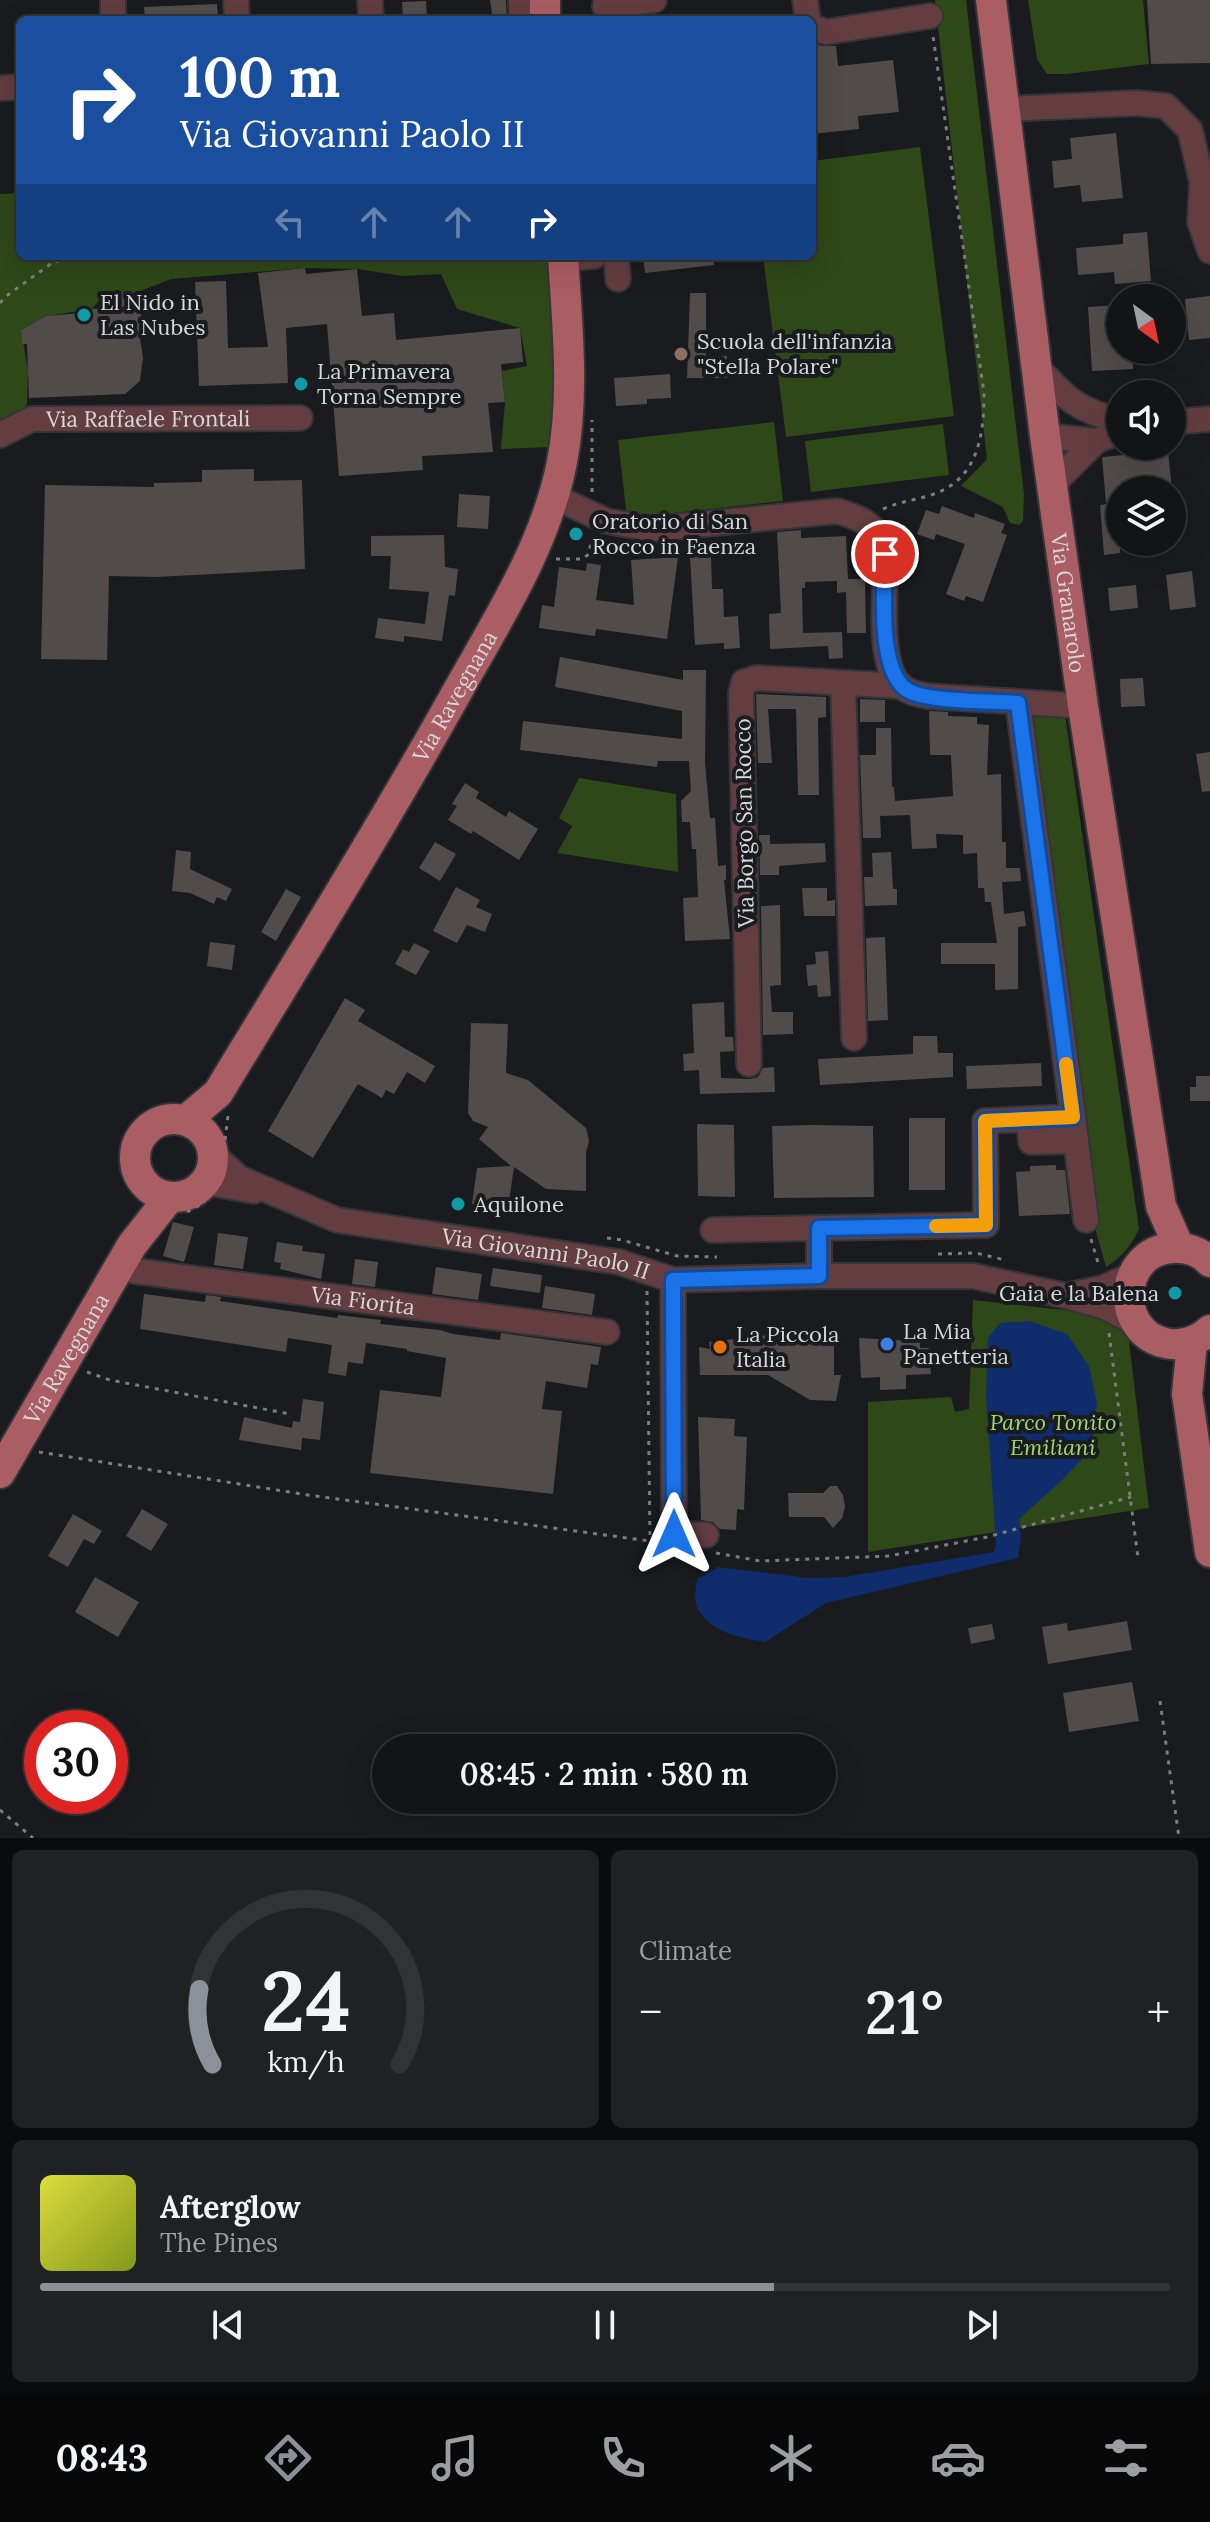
<!DOCTYPE html>
<meta charset="utf-8">
<style>
body{margin:0;font-family:Lora,serif;background:#202123;color:#f1f3f6;height:100vh;display:flex;flex-direction:column;font-size:30px;white-space:nowrap}
*{box-sizing:border-box;margin:0}
p{font-size:26px;color:#9d9ea1}
.icon{flex:none;width:44px;height:44px;fill:none;stroke:currentColor;stroke-width:2;stroke-linecap:round;stroke-linejoin:round}
.map{position:relative;height:1838px;overflow:hidden}
.panel{display:flex;flex-direction:column;gap:12px;padding:12px;background:#0a0b0c;flex:1}
.panel>*{flex:none}
.guide{position:absolute;left:16px;top:16px;width:800px;height:244px;border-radius:12px;box-shadow:0 8px 32px #0002,0 0 0 2px #323335;background:#1a4fa0;color:#fff;overflow:hidden}
.needle{width:52px;rotate:147deg}
.fabs{position:absolute;left:1106px;top:284px;display:grid;gap:16px}
.fabs a{display:grid;place-items:center;width:80px;height:80px;border-radius:50%;background:#131416;box-shadow:0 8px 32px #0002,0 0 0 2px #323335;font-size:40px}
.speed{position:absolute;left:24px;top:1710px;display:flex;gap:16px;font-size:40px;font-weight:700;text-align:center}
.speed>*{display:grid;place-content:center;width:104px;height:104px;border-radius:50%;background:#131416;box-shadow:0 8px 32px #0002,0 0 0 2px #323335;line-height:1}
.speed .limit{border:12px solid #d22;background:#fff;color:#111}
.pin{position:absolute;display:grid;place-items:center;width:68px;height:68px;color:#fff;margin:-34px;border:4px solid #fff;border-radius:50%;box-shadow:0 2px 8px #0007}
.me{position:absolute;width:88px;margin:-44px;rotate:0deg;stroke-linejoin:round;filter:drop-shadow(0 0 6px #0008)}
.turn{display:flex;align-items:center;gap:28px;height:168px;padding:0 32px;font-size:36px}
.turn .icon{width:104px;height:104px;stroke-width:2.5}
.turn b{display:block;font-size:56px;line-height:68px}
.lanes{display:flex;align-items:center;height:76px;padding:0 32px;background:#0003;justify-content:center;gap:40px;direction:ltr}
.lanes .off{opacity:.35}
.big{font-size:60px;font-weight:600;line-height:1.1}
.panel .widget{flex:1;display:flex;flex-direction:column;justify-content:center;gap:12px;min-width:0;padding:0 28px;border-radius:12px;background:#202123}
.panel .dial{align-items:center;gap:0}
.dial svg{height:208px;overflow:visible;fill:none;stroke:#323335;stroke-width:7;stroke-linecap:round;text-anchor:middle}
.dial text{fill:#f1f3f6;stroke:none}
.song{display:flex;align-items:center;gap:24px}
.cover{width:96px;height:96px;border-radius:12px;background:linear-gradient(135deg,hsl(60 70% 55%),hsl(70 70% 35%))}
.played{height:8px;border-radius:4px;background:linear-gradient(90deg,#8c9099 65%,#323335 65%)}
.keys{display:flex;justify-content:space-around;direction:ltr}
.heat{display:flex;justify-content:space-between;align-items:center;font-size:44px;direction:ltr}
.panel .tiles{flex:1;display:grid;gap:12px;grid-template-columns:1fr 1fr}
.widget:last-child{grid-column:span 2}
.trip{position:absolute;left:372px;top:1734px;width:464px;height:80px;border-radius:40px;background:#131416;box-shadow:0 8px 32px #0002,0 0 0 2px #323335;font-weight:600;line-height:80px;text-align:center}
.tabs{display:flex;height:128px;justify-content:space-around;align-items:center;background:#080809;color:#9d9ea1}
.tabs .icon{width:56px;height:56px}
.tabs .current{color:#8c9099}
.tabs b{font-size:36px;color:#f1f3f6}
.map>svg:first-child{display:block}
</style>
<div class="map">
<svg width="1210" height="1838" viewBox="0 0 1210 1838">
<rect width="100%" height="100%" fill="#191b1e"/>
<!-- green -->
<path fill="#2e4818" d="M935 0H966L1024 494 1023 521 1019 525 1010 523 1003 507 961 486 987 459Z
M1028 0H1143L1149 64 1067 74H1047L1037 59Z
M920 147 954 416 786 437 763 256H812V161Z
M20 193V256H555L558 326 549 447 501 449 505 402 502 371 527 366 520 328 457 309 441 274 403 276 357 269 305 268 171 279 138 292 105 293 92 309 46 316 21 330 28 370 27 405 16 416 0 422V194Z
M774 422 783 501 627 518 618 440Z
M943 424 949 475 811 492 805 441Z
M1064 708 1139 1229C1131 1246 1122 1257 1106 1267L1092 1217 1029 713Z
M579 778 676 794 678 872 557 853 572 826 559 818Z
M973 1300 1101 1314 1128 1333 1149 1508 868 1552V1402L951 1397 955 1412 969 1409Z"/>
<!-- water -->
<path fill="#0f2c6d" d="M1029 1321 1067 1334 1089 1366 1097 1404 1091 1450 1060 1482 1019 1519 1021 1538 1018 1558 826 1603 765 1642C740 1638 706 1632 696 1604 694 1597 696 1587 697 1579L718 1567 809 1578 844 1577 994 1552 996 1544 986 1395 988 1338 1000 1323Z"/>
<!-- building -->
<path fill="#514c4a" d="M490 0H506L507 20H493Z
M1147 0H1210V63L1151 64Z
M426 1 427 20H403L402 2Z
M217 4 218 20H145L144 7Z
M812 43 822 46H836L838 66 893 60 899 112 858 116 859 129 812 134Z
M1116 133 1123 198 1082 202 1080 185 1054 188 1052 161 1072 159 1070 138Z
M1147 232 1151 281 1115 284 1114 272 1078 275 1076 248 1123 244V234Z
M643 256H713L714 265 645 273Z
M305 268 306 274 357 269 362 316 394 313 396 340 520 328 523 362 501 364 505 402 488 403 493 452 422 456 423 470 339 476 327 324 286 328 288 383 199 386 195 282 226 281 228 348 268 347 258 273Z
M138 292 142 309 139 331 143 358 140 381 125 394 29 398 27 344H22L21 330 46 316 92 312V309L106 308 105 293Z
M690 293H706V356H727V378H687Z
M1210 296V338L1189 340 1185 299Z
M1120 305V350H1132L1133 369 1092 371 1088 307Z
M670 374 671 398 647 399V404L616 406 614 378Z
M1168 451 1172 490H1120V553L1104 555 1100 505 1106 504 1102 457Z
M254 469V481L302 480 305 569 156 577 109 576 107 660 41 659 45 485 154 487V483L202 482V470Z
M459 494 490 496 488 529 457 527Z
M942 506 974 518 975 513 1005 524 1001 533 1007 535 983 602 966 596 964 601 946 594 965 544 936 534 934 540 917 534 926 510 939 514Z
M801 530V538L846 536 848 579H865L866 633H847L846 592 837 593V581L805 582V588H802L803 633 842 632 843 658 829 659 828 646 770 649 769 614 781 613 777 532Z
M444 535 445 567 458 569 455 596 449 595 442 641 404 636V642L375 638 378 618 425 624 429 592 389 589 391 556H371V536Z
M690 556H711L712 589H723L724 617 738 616 740 648 724 649V643L695 645Z
M678 557 667 639 596 629 595 636 539 628 542 605 554 607 559 567 586 571 587 563 601 565 596 600 634 605 631 560Z
M1192 571 1196 607 1170 610 1166 575Z
M1136 585 1138 608 1110 611 1108 588Z
M560 657 683 680V670H706L705 763 710 818H715L718 866 726 865V880H724L730 939 685 941 683 898 698 897 696 849H692L690 822H682L681 801 691 791 689 761H658L657 767 520 750 523 721 682 739V711L555 687Z
M1143 678 1145 706 1121 707 1120 679Z
M756 694 826 697V717L818 718 819 795H798L796 709H768L772 763H758Z
M860 699 885 700V722H860Z
M929 711 948 712V716L977 717V724L989 725 987 775 1001 774 1002 842H1006V868H1020L1021 881 1002 882 1004 914 1024 911 1026 926 1018 927V989L995 990V964H941V943H997L991 902H985L984 888H978L977 853 963 854V835L936 834 937 848 912 849 910 815 880 816 881 838H863L860 755H876V728H891L892 787H894L895 801 953 796 951 755H930Z
M1210 752V791L1202 792 1196 754Z
M465 783 479 792 476 798 506 817 509 811 538 829 519 860 473 831 471 834 448 820 457 806 452 804Z
M759 835H770V844L825 843 826 862 779 866V875H760Z
M435 842 456 854 440 881 419 868Z
M176 850 191 852 190 869 232 889 226 901 217 897 214 904 190 893 172 891Z
M891 852 893 889H897V905L865 906 864 877H873L872 853Z
M456 887 480 900 476 907 492 914 485 932 467 925 457 943 433 931Z
M802 888H827V901L835 900V916H804Z
M286 889 301 897 276 941 261 932Z
M780 905 781 985 770 986 772 1012H793V1034L763 1035 761 906Z
M885 937 888 1020 868 1021 866 938Z
M210 942 235 945 232 970 207 966Z
M414 943 430 951 416 975 395 964 403 949 409 952Z
M828 951 831 996 818 997 817 985 808 986 806 965 816 964 815 952Z
M345 998 365 1010 358 1021 435 1066 425 1083 407 1072 394 1094 386 1090 382 1098 358 1084 313 1158 268 1131Z
M724 1002 725 1037H733L734 1051 720 1052 721 1078 750 1079 758 1077 763 1068 774 1067 775 1092 700 1094 699 1070 684 1071 683 1054 694 1053 692 1004Z
M471 1023 508 1024 506 1073 528 1080 586 1128 589 1141 586 1152V1191L546 1189 514 1167 508 1208 472 1204 477 1168 511 1166 479 1139 488 1127 473 1121 468 1113Z
M913 1036H937L938 1053H953V1077L820 1085 818 1059 913 1054Z
M1041 1063 1042 1086 967 1089 966 1066Z
M1196 1076H1210V1101H1190V1087H1196Z
M909 1118H945V1190H909Z
M697 1124 734 1125 735 1197 698 1196Z
M812 1125 873 1126 874 1197 774 1198 772 1126Z
M1056 1165V1170H1065L1070 1214 1019 1216 1016 1172 1030 1171V1166Z
M173 1222 194 1227 184 1262 163 1256Z
M218 1233 248 1237 243 1269 214 1265Z
M277 1242 303 1246 302 1251 325 1254 321 1279 280 1269 281 1263 274 1262Z
M355 1259 378 1262 375 1287 352 1284Z
M436 1267 482 1274 478 1300 432 1294Z
M493 1268 542 1275 540 1293 490 1286Z
M545 1286 595 1294 592 1315 542 1308Z
M144 1294 205 1302 206 1295 221 1297 220 1301 337 1318 338 1315 381 1320 380 1324 440 1330 453 1334 500 1340 501 1333 601 1347 598 1365 591 1364 587 1388 546 1381 542 1409 562 1411 553 1494 370 1473 380 1390 441 1397 446 1358 407 1351V1349L366 1343 363 1364 348 1362 346 1376 328 1373 332 1345 288 1338 286 1352 140 1329Z
M769 1335V1342L834 1337V1375H841L836 1401 810 1400 768 1375H700L699 1347 710 1349 709 1342Z
M859 1338 920 1341V1348H929L931 1374 906 1375V1389L880 1390V1377L861 1378Z
M303 1399 324 1402 320 1440 302 1438 301 1450 239 1440 244 1417 292 1428 293 1421 300 1422Z
M698 1417 735 1419 734 1436 747 1437 744 1510 737 1509 736 1530 720 1529 713 1522 701 1520Z
M830 1486H837L843 1495 845 1507 842 1518 833 1528 824 1517H789L788 1493H823Z
M142 1509 168 1524 151 1551 126 1536Z
M73 1514 102 1531 94 1544 84 1539 68 1567 48 1556Z
M95 1577 139 1602 118 1637 75 1612Z
M1127 1621 1132 1650 1048 1664 1042 1627 1067 1623 1068 1631Z
M992 1624 995 1639 971 1644 968 1628Z
M1132 1682 1139 1721 1069 1732 1063 1693Z"/>
<g fill="none" stroke-linecap="round" stroke-linejoin="round">
<!-- minor casing -->
<g stroke="#333538" stroke-width="28">
<g id="minor">
<path d="M113 0V20"/>
<path d="M236 0 237 20"/>
<path d="M370 0 371 20"/>
<path d="M521 0 522 20"/>
<path d="M805 0 808 20"/>
<path d="M605 6 654 0"/>
<path d="M812 27 826 32 930 16"/>
<path d="M0 88 20 87"/>
<path d="M1004 109 1137 103 1166 106 1190 130 1202 182 1200 222 1210 251"/>
<path d="M616 256 618 279"/>
<path d="M563 259 594 256"/>
<path d="M1036 366C1065 398 1077 410 1120 421"/>
<path d="M1172 422 1210 419"/>
<path id="s1" d="M0 435 32 419 300 418"/>
<path d="M1045 436 1096 441"/>
<path d="M1052 485 1096 441 1120 431"/>
<path d="M553 496 606 521 653 529 837 511C854 516 869 521 879 536 886 547 885 561 885 573 885 601 879 662 899 684 907 692 916 694 927 696L1083 706"/>
<path d="M843 684 854 1038"/>
<path d="M749 1064 742 739 741 693 744 682 757 678 901 686"/>
<path d="M1073 1117 1086 1220"/>
<path d="M1029 1119 1031 1142 1076 1141"/>
<path id="s2" d="M214 1155 239 1178 337 1220 619 1262 673 1280 819 1276H973L1067 1296 1105 1307 1136 1323"/>
<path d="M205 1182 254 1191"/>
<path d="M713 1230 819 1228"/>
<path id="s3" d="M120 1265 135 1271 607 1332"/>
<path d="M819 1276V1228L986 1225 985 1121 1073 1117 1018 703"/>
<path d="M673 1280 674 1534 706 1535"/>
<path d="M1069 1295 1103 1288 1132 1275"/>
</g>
</g>
<!-- major casing -->
<g stroke="#333538" stroke-width="34">
<g id="major">
<path d="M545 0V20"/>
<path id="s4" d="M991 0 1045 436 1083 706 1161 1206 1179 1247"/>
<circle cx="174" cy="1158" r="39"/>
<path id="s5" d="M186 1120 218 1093C299 960 381 828 457 692 498 619 546 545 562 462 575 395 567 323 563 256"/>
<path d="M1210 1262C1200 1251 1185 1247 1171 1248 1118 1253 1114 1331 1165 1343 1181 1347 1198 1341 1210 1330"/>
<path d="M1192 1342 1187 1394 1210 1552"/>
<path id="s6" d="M0 1473 132 1245 170 1197"/>
</g>
</g>
<!-- path -->
<path stroke="#7b7d80" stroke-width="3" stroke-dasharray="4 6" stroke-linecap="butt" d="M505 256 541 261
M0 303 5 297 52 263 71 256
M592 492V420
M883 509C899 502 915 500 931 495 978 480 984 436 984 393L933 36
M556 559H582L589 554 592 536
M225 1140 228 1116
M187 1212 205 1202
M607 1238 622 1240 677 1256 717 1257
M1091 1239 1099 1266
M938 1254 976 1253 1005 1260
M647 1291 650 1540
M1109 1333 1138 1558
M87 1372 110 1380 290 1414
M39 1452 308 1495 657 1542
M716 1553 760 1561 889 1556 987 1537 1131 1497
M1160 1701 1179 1838
M0 1810 33 1838"/>
<!-- minor -->
<use href="#minor" stroke="#633d40" stroke-width="24"/>
<!-- major -->
<use href="#major" stroke="#aa5d63" stroke-width="30"/>
</g>
<g fill="none" stroke-linecap="round" stroke-linejoin="round">
<!-- route casing -->
<g stroke="#114b97" stroke-width="20">
<path id="route" d="M674 1534 673 1280 819 1276V1228L986 1225 985 1121 1073 1117 1018 703C988 701 939 702 913 693 875 680 885 586 885 554"/>
</g>
<!-- route -->
<use href="#route" stroke="#1a73e8" stroke-width="14"/>
<!-- slow -->
<path stroke="#f59e0b" stroke-width="14" d="M936 1226 986 1225 985 1121 1073 1117 1066 1064"/>
</g>
<!-- markers -->
<g fill="#0f9aa8" stroke="#191b1e" stroke-width="3">
<circle cx="84" cy="315" r="8"/>
<circle cx="301" cy="384" r="8"/>
<circle cx="576" cy="534" r="8"/>
<circle cx="458" cy="1204" r="8"/>
<circle cx="1175" cy="1293" r="8"/>
</g>
<circle fill="#8d6e63" stroke="#191b1e" stroke-width="3" cx="681" cy="354" r="8"/>
<circle fill="#3f7fe0" stroke="#191b1e" stroke-width="3" cx="887" cy="1344" r="8"/>
<circle fill="#e8710a" stroke="#191b1e" stroke-width="3" cx="720" cy="1347" r="8"/>
<g text-anchor="middle" stroke-width="8" stroke-linejoin="round" paint-order="stroke">
<!-- poi labels -->
<g font-size="22" fill="#d6d8da" stroke="#191b1e" text-anchor="start">
<text x="100" y="310">El Nido in<tspan x="100" dy="25">Las Nubes</tspan></text>
<text x="697" y="349">Scuola dell'infanzia<tspan x="697" dy="25">"Stella Polare"</tspan></text>
<text x="317" y="379">La Primavera<tspan x="317" dy="25">Torna Sempre</tspan></text>
<text x="592" y="529">Oratorio di San<tspan x="592" dy="25">Rocco in Faenza</tspan></text>
<text x="474" y="1212">Aquilone</text>
<text x="1159" y="1301" text-anchor="end">Gaia e la Balena</text>
<text x="903" y="1339">La Mia<tspan x="903" dy="25">Panetteria</tspan></text>
<text x="736" y="1342">La Piccola<tspan x="736" dy="25">Italia</tspan></text>
</g>
<!-- street labels -->
<g font-size="22" fill="#d6d8da" stroke="#191b1e">
<text dy="8" stroke="none"><textPath href="#s1" startOffset="152">Via Raffaele Frontali</textPath></text>
<text dy="8" stroke="none"><textPath href="#s4" startOffset="608">Via Granarolo</textPath></text>
<text dy="8" stroke="none"><textPath href="#s5" startOffset="504">Via Ravegnana</textPath></text>
<text transform="translate(744 823) rotate(-91)" y="8">Via Borgo San Rocco</text>
<text dy="8" stroke="none"><textPath href="#s2" startOffset="352">Via Giovanni Paolo II</textPath></text>
<text dy="8" stroke="none"><textPath href="#s3" startOffset="246">Via Fiorita</textPath></text>
<text dy="8" stroke="none"><textPath href="#s6" startOffset="132">Via Ravegnana</textPath></text>
</g>
<!-- park labels -->
<g font-size="22" font-style="italic" fill="#9fd971" stroke="#191b1e">
<text x="1053" y="1430">Parco Tonito<tspan x="1053" dy="25">Emiliani</tspan></text>
</g>
</g>
</svg>
<div class="fabs">
<a><svg class="needle" viewBox="-14 -14 28 28"><path d="M0-13l5 13h-10z" fill="#e53935"/><path d="M0 13l5-13h-10z" fill="#9d9ea1"/></svg></a>
<a><svg class="icon" aria-label="sound" viewBox="0 0 24 24"><path d="M4 9h4l5-4v14l-5-4H4zM17 9q2 3 0 6"/></svg></a>
<a><svg class="icon" aria-label="layers" viewBox="0 0 24 24"><path d="M12 4l9 5-9 5-9-5zM3 14l9 5 9-5"/></svg></a>
</div>
<div class="speed"><div class="limit">30</div></div>
<div class="pin" style="left:885px;top:554px;background:#d93025"><svg class="icon" aria-label="arrive" viewBox="0 0 24 24"><path d="M6 21V4h12l-3 4 3 4H6"/></svg></div>
<svg class="me" style="left:674px;top:1534px" viewBox="-20 -20 40 40"><path d="M0-17L14 15 0 8-14 15z" fill="#1a73e8" stroke="#fff" stroke-width="4"/></svg>
<div class="trip">08:45 · 2 min · 580 m</div>
<div class="guide">
<div class="turn"><svg class="icon" aria-label="right" viewBox="0 0 24 24"><path d="M7 20v-9h11M14 6l5 5-5 5"/></svg><div><b>100 m</b>Via Giovanni Paolo II</div></div>
<div class="lanes"><svg class="icon off" aria-label="left" viewBox="0 0 24 24"><path d="M17 20v-9H6M10 6l-5 5 5 5"/></svg><svg class="icon off" aria-label="ahead" viewBox="0 0 24 24"><path d="M12 20V5M6 11l6-6 6 6"/></svg><svg class="icon off" aria-label="ahead" viewBox="0 0 24 24"><path d="M12 20V5M6 11l6-6 6 6"/></svg><svg class="icon" aria-label="right" viewBox="0 0 24 24"><path d="M7 20v-9h11M14 6l5 5-5 5"/></svg></div>
</div>
</div>
<section class="panel">
<div class="tiles">
<div class="widget dial"><svg viewBox="0 0 100 80">
<path d="M14 69A42 42 0 1 1 86 69"/>
<path d="M14 69A42 42 0 0 1 9 40" stroke="#8c9099"/>
<text x="50" y="56" font-size="32" font-weight="700">24</text>
<text x="50" y="72" font-size="11">km/h</text>
</svg></div>
<div class="widget"><p>Climate</p>
<div class="heat"><a>−</a><b class="big">21°</b><a>+</a></div>
</div>
<div class="widget">
<div class="song"><i class="cover"></i><div><b>Afterglow</b><p>The Pines</p></div></div>
<div class="played"></div>
<div class="keys"><svg class="icon" aria-label="previous" viewBox="0 0 24 24"><path d="M18 5L8 12l10 7zM5 5v14"/></svg><svg class="icon" aria-label="pause" viewBox="0 0 24 24"><path d="M8 5v14M16 5v14"/></svg><svg class="icon" aria-label="next" viewBox="0 0 24 24"><path d="M6 5l10 7-10 7zM19 5v14"/></svg></div>
</div>
</div>
</section>
<nav class="tabs">
<b>08:43</b>
<svg class="icon current" aria-label="directions" viewBox="0 0 24 24"><path d="M12 3l9 9-9 9-9-9zM9 14v-3h6M13 9l2 2-2 2"/></svg>
<svg class="icon" aria-label="music" viewBox="0 0 24 24"><path d="M9 18V5l10-2v13"/><circle cx="6" cy="18" r="3"/><circle cx="16" cy="16" r="3"/></svg>
<svg class="icon" aria-label="phone" viewBox="0 0 24 24"><path d="M5 4h4l2 5-3 2q2 4 5 5l2-3 5 2v4C11 20 4 13 5 4z"/></svg>
<svg class="icon" aria-label="climate" viewBox="0 0 24 24"><path d="M12 3v18M4 7l16 10M4 17L20 7"/></svg>
<svg class="icon" aria-label="car" viewBox="0 0 24 24"><path d="M5 17H2v-5l4-1 3-4h7l3 4 3 1v5h-3M9 17h6M6 11h13"/><circle cx="7" cy="17" r="2"/><circle cx="17" cy="17" r="2"/></svg>
<svg class="icon" aria-label="filters" viewBox="0 0 24 24"><path d="M4 7h16M4 17h16"/><circle cx="9" cy="7" r="2"/><circle cx="15" cy="17" r="2"/></svg>
</nav>
